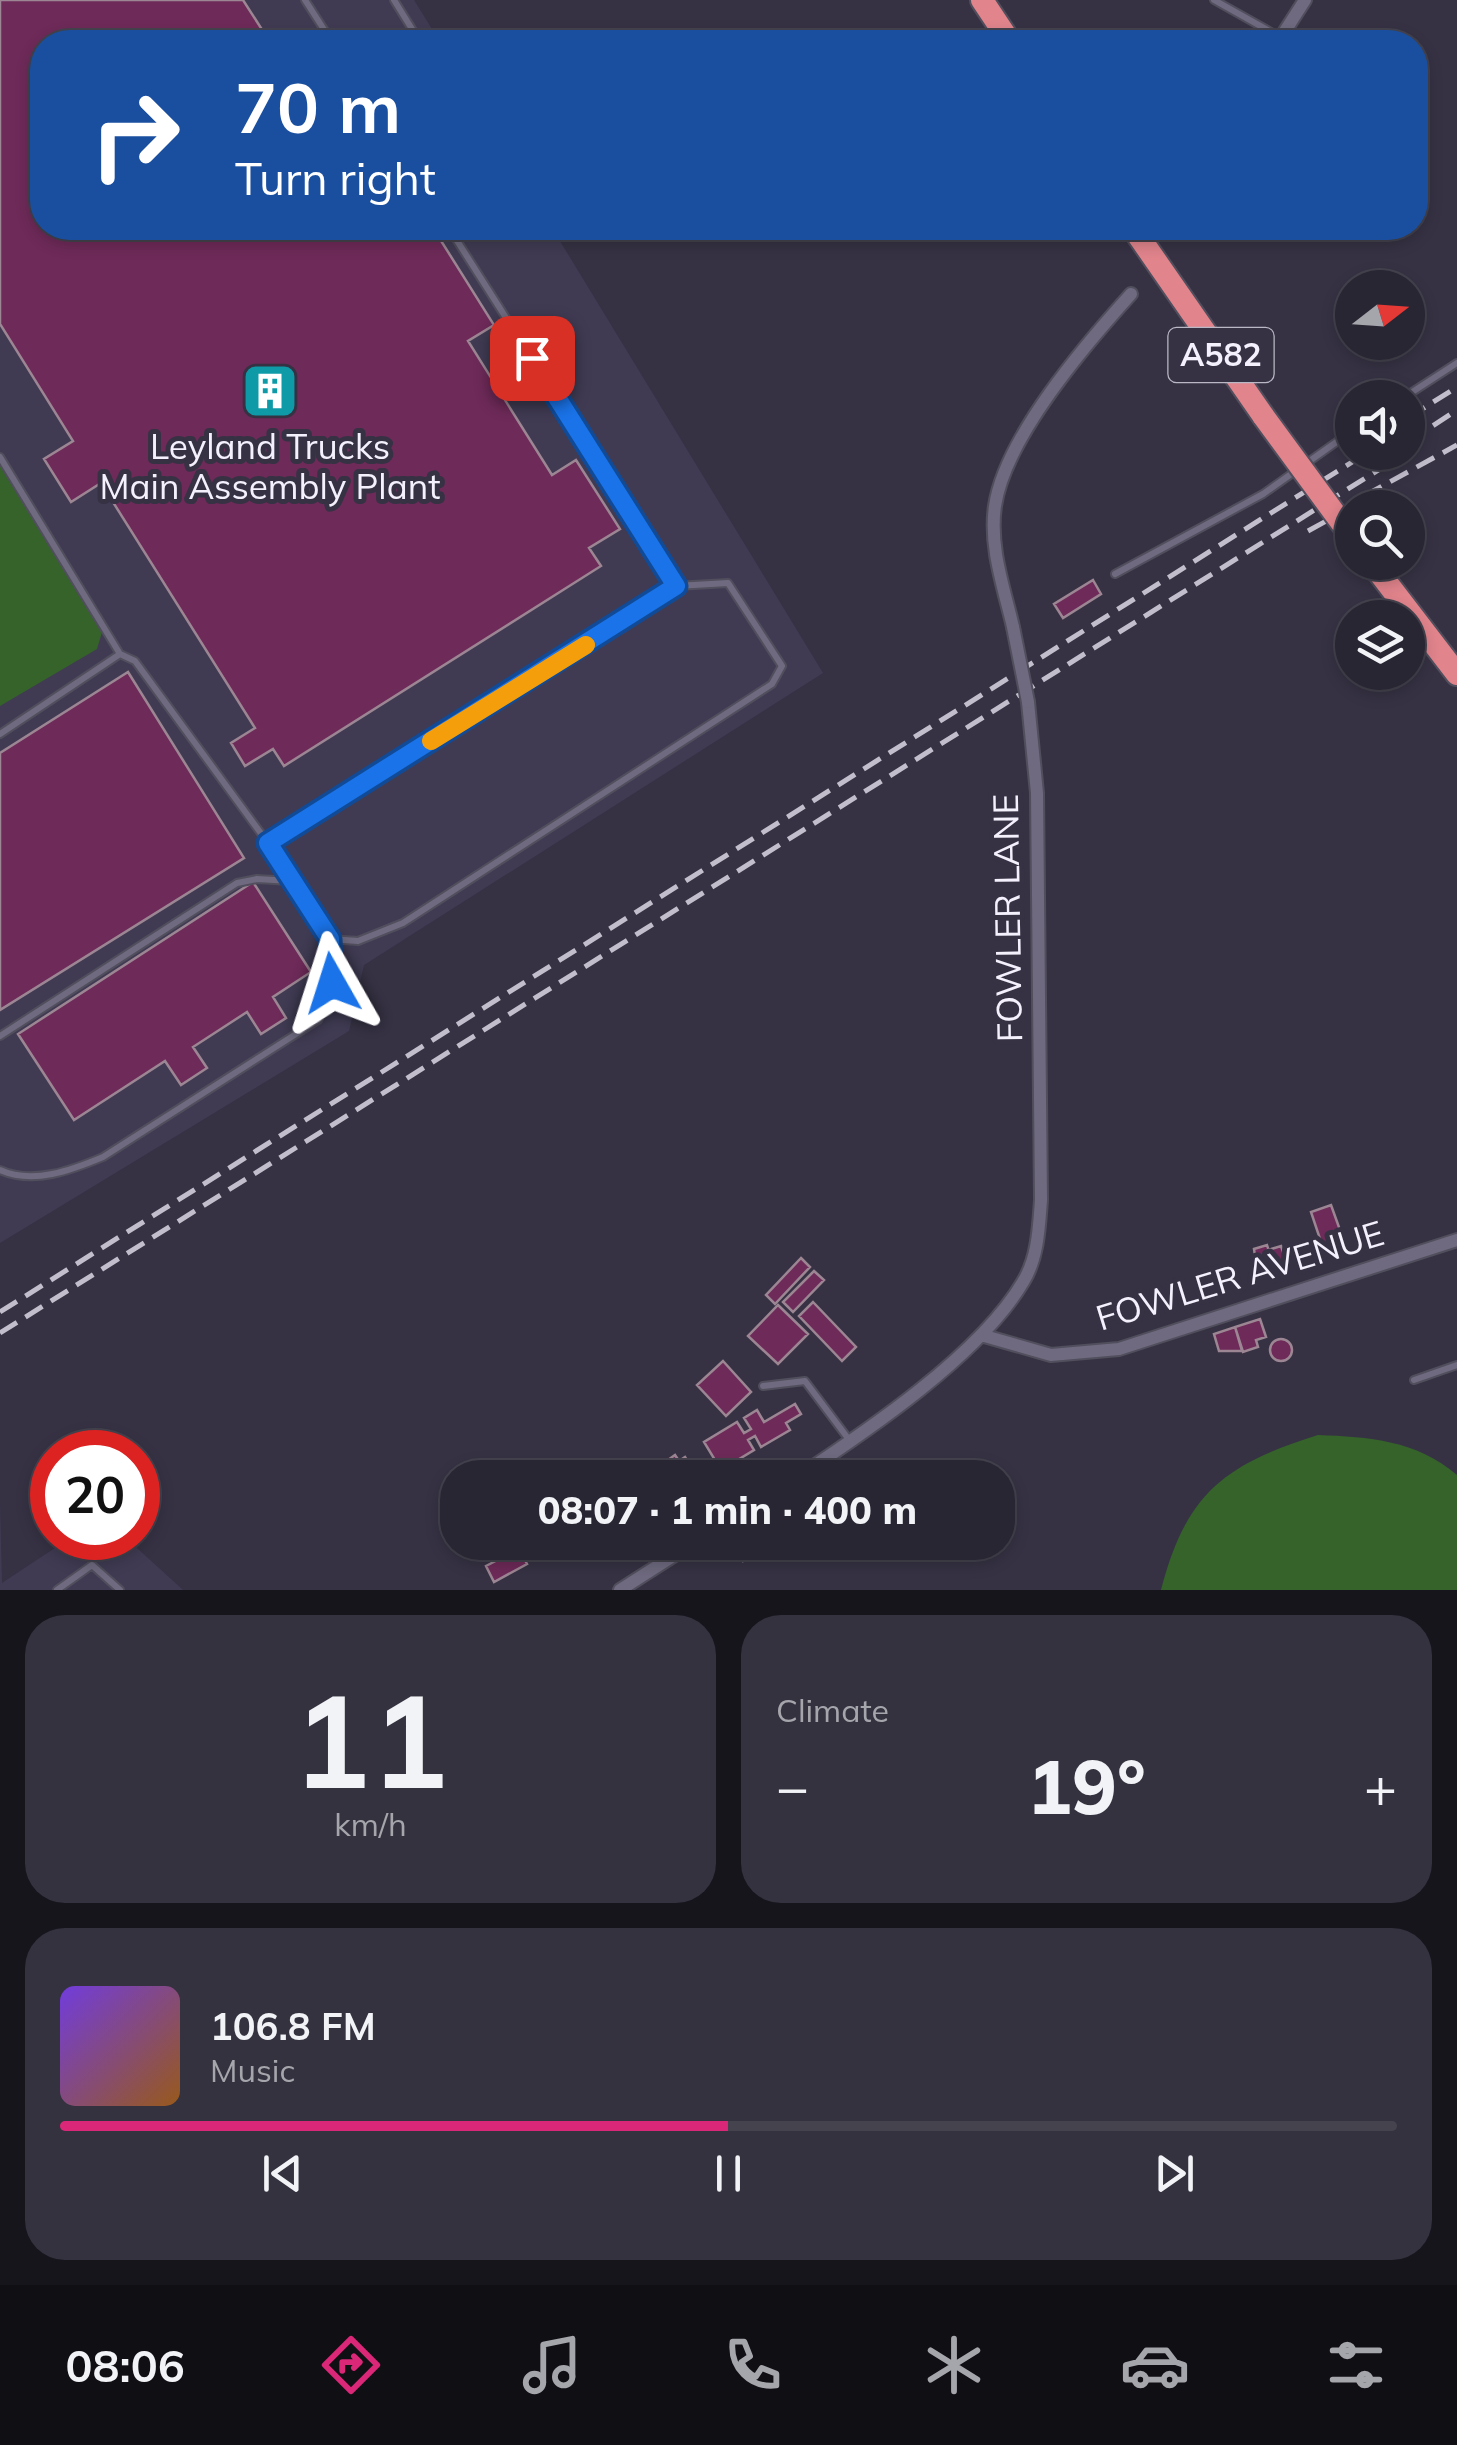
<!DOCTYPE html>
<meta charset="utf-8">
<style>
body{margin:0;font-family:Mulish,sans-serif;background:#34323f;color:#f1f3f6;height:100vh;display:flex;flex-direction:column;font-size:38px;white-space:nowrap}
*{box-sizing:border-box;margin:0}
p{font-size:32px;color:#a5a5ac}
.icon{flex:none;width:55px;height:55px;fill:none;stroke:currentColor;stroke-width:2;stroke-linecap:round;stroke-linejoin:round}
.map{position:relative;height:1590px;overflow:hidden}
.details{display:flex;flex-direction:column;gap:25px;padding:25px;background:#16151c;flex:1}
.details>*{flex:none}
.banner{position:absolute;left:30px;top:30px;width:1398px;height:210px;border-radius:40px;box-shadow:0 5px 15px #0003,0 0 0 2px #44434e;background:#1a4fa0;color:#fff;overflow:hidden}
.needle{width:65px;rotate:73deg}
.tools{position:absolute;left:1335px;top:270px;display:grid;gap:20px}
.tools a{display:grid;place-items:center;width:90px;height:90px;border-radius:50%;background:#282633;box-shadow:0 5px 15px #0003,0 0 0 2px #44434e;font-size:50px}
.speed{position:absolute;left:30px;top:1430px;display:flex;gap:20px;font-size:50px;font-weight:700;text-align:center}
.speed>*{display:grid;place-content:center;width:130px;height:130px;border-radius:50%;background:#282633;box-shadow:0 5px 15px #0003,0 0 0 2px #44434e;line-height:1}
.speed .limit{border:15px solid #d22;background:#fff;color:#111}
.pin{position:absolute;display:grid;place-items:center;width:85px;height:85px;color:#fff;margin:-42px;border-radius:20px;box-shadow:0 5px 15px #0006}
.me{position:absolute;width:110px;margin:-55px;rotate:354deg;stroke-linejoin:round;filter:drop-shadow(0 0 8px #0008)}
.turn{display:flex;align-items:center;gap:35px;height:210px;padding:0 40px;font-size:45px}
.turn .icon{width:130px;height:130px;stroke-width:2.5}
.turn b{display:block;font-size:70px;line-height:85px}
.big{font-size:75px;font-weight:800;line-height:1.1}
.details .tile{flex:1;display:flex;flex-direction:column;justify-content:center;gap:15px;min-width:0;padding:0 35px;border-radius:40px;background:#34323f}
.details .dial{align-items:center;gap:0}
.dial b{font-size:130px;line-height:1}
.song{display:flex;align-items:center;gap:30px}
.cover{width:120px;height:120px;border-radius:15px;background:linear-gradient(135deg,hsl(260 70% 55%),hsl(30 70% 35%))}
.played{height:10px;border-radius:5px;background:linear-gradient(90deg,#db2777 50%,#44434e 50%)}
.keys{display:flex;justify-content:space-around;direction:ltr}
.heat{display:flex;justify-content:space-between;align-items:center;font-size:55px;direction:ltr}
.details .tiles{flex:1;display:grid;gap:25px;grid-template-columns:1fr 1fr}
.tile:last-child{grid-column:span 2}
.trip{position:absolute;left:440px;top:1460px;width:575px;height:100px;border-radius:40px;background:#282633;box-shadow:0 5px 15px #0003,0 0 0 2px #44434e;font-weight:800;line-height:100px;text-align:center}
.tabs{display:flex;height:160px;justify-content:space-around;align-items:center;background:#100f14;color:#a5a5ac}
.tabs .icon{width:70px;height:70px}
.tabs .current{color:#db2777}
.tabs b{font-size:45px;color:#f1f3f6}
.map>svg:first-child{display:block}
</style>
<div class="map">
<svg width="1457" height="1590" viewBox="0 0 1457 1590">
<rect width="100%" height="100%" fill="#363244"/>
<!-- built -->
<path fill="#403b53" d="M0 0H414L440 42H42V228H552L823 673 364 965 349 1031 0 1243Z
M0 1504 2 1583 70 1538H126L183 1590H0Z"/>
<!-- green -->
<path fill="#35632a" d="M0 465 102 632 97 649 0 706Z
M1318 1435C1369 1437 1416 1440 1457 1475V1590H1161C1186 1493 1225 1464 1318 1435Z"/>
<!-- building -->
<path fill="#6e2a59" stroke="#9c8693" stroke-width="2.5" d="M0 0H243L270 42H42V228H433L494 325 468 341 552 475 576 460 620 529 589 548 601 566 284 766 273 749 245 766 231 743 255 728 101 483 71 502 44 459 73 441 0 324Z
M1093 580 1101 594 1063 618 1054 604Z
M128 672 244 858 0 1010V753Z
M253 882 311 972 273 997 286 1018 261 1034 247 1012 193 1047 207 1068 181 1085 165 1061 74 1120 18 1034Z
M1331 1205 1345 1244 1324 1251 1311 1212Z
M1267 1245 1275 1271 1262 1275 1257 1270 1254 1249Z
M1281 1246 1288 1267 1275 1271 1268 1250Z
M801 1258 810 1267 775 1304 766 1295Z
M814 1271 824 1280 793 1312 783 1302Z
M813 1302 856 1347 842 1361 799 1316Z
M778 1305 808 1334 778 1364 748 1336Z
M1260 1319 1266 1337 1256 1340 1258 1347 1243 1352 1235 1327Z
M1235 1327 1242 1351H1219L1214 1334Z
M1270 1350a11 11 0 1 1 22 0a11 11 0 1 1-22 0Z
M723 1361 751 1392 726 1416 697 1385Z
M795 1404 801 1414 786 1423 790 1430 761 1447 755 1436 748 1440 754 1450 721 1470 704 1442 737 1422 744 1433 751 1429 744 1418 757 1410 764 1422Z
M675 1455 679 1461 685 1457 699 1478H666L663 1472 669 1468 665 1462Z
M515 1542 527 1564 494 1582 486 1566 505 1556 498 1544Z
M738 1542H758L762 1548 743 1561 733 1546Z"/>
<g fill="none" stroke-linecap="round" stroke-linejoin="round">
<!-- lane casing -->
<g stroke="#514e5d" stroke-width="10">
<path id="lane" d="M305 0 332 42
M394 0 420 42
M1214 0 1280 37
M1368 236 1370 228
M1403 398 1457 363
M0 457 120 654 0 734
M1115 574 1263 494 1352 431
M120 654 135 661 268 843 676 586 449 228
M268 843 329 939 358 941 403 923 772 684 782 666 728 583 676 586
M0 1036 237 883 257 879 291 881
M0 1170C33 1185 72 1170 103 1157L318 1020 331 996 329 939
M1414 1380 1457 1365
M763 1386 805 1381 850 1441
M57 1590 92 1565 120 1590"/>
</g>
<!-- street casing -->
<g stroke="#514e5d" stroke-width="16">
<path id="street" d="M1278 42 1305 0
M1172 233 1175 228
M1013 627C1004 588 989 547 995 506 1005 438 1085 345 1131 294
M981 1335 1051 1355 1119 1349 1457 1240
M796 1478C867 1431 980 1355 1023 1282 1038 1258 1039 1227 1041 1200L1037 793 1028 702
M620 1590 695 1542"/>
</g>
<!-- highway casing -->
<g stroke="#514e5d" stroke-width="26">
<path id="highway" d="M982 0 1010 42
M1133 228 1264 417
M1371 562 1457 674"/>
</g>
<!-- lane -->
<use href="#lane" stroke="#6f6a7f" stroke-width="6"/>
<!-- street -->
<use href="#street" stroke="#6f6a7f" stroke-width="12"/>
<!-- highway -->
<use href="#highway" stroke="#e1848c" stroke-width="22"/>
<!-- rail -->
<path stroke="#c2becc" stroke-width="5" stroke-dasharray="20 10" stroke-linecap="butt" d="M1408 418 1457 387
M1408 442 1457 410
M1364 496 1457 445
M1308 531 1379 492
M0 1312 1368 452
M0 1333 1407 452"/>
<!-- street-bridge casing -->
<g stroke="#514e5d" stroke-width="16" stroke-linecap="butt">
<path id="street-bridge" d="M1013 627 1028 702"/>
</g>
<!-- highway-bridge casing -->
<g stroke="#514e5d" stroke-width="26" stroke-linecap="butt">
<path id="highway-bridge" d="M1264 417 1352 537"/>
</g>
<!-- street-bridge -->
<use href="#street-bridge" stroke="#6f6a7f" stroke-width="12"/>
<!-- highway-bridge -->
<use href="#highway-bridge" stroke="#e1848c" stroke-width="22"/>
</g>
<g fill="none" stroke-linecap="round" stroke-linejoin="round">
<!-- route casing -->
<g stroke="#114b97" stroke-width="25">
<path id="route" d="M332 983 330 939 268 843 676 586 532 358"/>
</g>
<!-- route -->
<use href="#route" stroke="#1a73e8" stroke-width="18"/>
<!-- slow -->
<path stroke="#f59e0b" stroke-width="18" d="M431 741 586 645"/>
</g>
<!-- icons -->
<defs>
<g id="building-square" transform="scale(2.875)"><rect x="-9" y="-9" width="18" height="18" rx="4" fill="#0f9aa8" stroke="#363244"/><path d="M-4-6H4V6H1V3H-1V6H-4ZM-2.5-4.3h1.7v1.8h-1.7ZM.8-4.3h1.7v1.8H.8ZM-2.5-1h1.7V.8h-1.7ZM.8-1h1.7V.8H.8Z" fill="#fff"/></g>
</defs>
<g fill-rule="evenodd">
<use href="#building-square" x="270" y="391"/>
</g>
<g text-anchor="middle" stroke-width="10" stroke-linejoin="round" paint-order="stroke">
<!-- shield labels -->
<rect fill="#363244" stroke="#bbb8c6" stroke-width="2.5" x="1168.5" y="328" width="105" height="54" rx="8"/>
<g font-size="32" font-weight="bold" fill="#f4f1fd">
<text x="1221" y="366">A582</text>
</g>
<!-- poi labels -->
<g font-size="35" fill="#f4f1fd" stroke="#363244">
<text x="270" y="459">Leyland Trucks<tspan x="270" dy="40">Main Assembly Plant</tspan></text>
</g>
<!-- street labels -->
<g font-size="35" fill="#f4f1fd" stroke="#363244">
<text transform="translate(1008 918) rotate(-91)" y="12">FOWLER LANE</text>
<text transform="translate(1240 1276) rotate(-17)" y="12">FOWLER AVENUE</text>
</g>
</g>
</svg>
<div class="tools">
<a><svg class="needle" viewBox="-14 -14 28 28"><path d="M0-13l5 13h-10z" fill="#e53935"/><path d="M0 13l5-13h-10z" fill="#a5a5ac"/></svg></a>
<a><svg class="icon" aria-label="sound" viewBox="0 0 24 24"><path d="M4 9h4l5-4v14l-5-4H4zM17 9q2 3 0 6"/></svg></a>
<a><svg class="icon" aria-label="search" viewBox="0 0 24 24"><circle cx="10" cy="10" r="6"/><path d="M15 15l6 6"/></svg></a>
<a><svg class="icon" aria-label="layers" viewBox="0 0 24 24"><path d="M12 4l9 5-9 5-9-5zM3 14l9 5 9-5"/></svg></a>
</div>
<div class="speed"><div class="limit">20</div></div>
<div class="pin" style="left:532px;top:358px;background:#d93025"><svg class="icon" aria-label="arrive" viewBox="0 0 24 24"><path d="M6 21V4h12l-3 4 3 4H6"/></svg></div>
<svg class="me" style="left:332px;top:983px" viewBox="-20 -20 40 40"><path d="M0-17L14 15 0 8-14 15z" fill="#1a73e8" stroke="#fff" stroke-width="4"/></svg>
<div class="trip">08:07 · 1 min · 400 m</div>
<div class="banner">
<div class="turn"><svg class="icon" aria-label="right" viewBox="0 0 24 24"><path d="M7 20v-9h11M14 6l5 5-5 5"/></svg><div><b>70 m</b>Turn right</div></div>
</div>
</div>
<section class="details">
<div class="tiles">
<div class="tile dial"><b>11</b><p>km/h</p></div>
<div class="tile"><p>Climate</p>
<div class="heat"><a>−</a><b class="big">19°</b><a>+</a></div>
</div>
<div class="tile">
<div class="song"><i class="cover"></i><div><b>106.8 FM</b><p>Music</p></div></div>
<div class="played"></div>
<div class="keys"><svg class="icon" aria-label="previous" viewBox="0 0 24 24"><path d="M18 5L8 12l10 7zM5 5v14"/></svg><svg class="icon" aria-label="pause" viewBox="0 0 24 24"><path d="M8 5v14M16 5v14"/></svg><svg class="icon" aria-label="next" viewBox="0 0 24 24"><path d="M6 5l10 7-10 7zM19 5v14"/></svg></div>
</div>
</div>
</section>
<nav class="tabs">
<b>08:06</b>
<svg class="icon current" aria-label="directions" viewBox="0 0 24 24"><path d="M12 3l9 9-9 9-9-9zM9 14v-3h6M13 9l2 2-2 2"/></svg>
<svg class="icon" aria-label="music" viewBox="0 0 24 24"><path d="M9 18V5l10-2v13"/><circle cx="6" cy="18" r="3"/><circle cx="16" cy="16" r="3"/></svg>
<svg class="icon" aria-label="phone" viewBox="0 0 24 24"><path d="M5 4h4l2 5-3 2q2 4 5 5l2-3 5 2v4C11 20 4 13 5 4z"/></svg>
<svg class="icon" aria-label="climate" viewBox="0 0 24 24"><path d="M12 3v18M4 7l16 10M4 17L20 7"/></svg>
<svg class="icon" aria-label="car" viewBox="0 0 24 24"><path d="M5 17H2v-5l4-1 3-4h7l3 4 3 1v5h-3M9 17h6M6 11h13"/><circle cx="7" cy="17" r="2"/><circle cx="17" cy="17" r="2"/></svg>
<svg class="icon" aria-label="filters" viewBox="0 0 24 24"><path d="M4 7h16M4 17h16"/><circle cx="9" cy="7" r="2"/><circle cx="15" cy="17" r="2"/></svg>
</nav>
